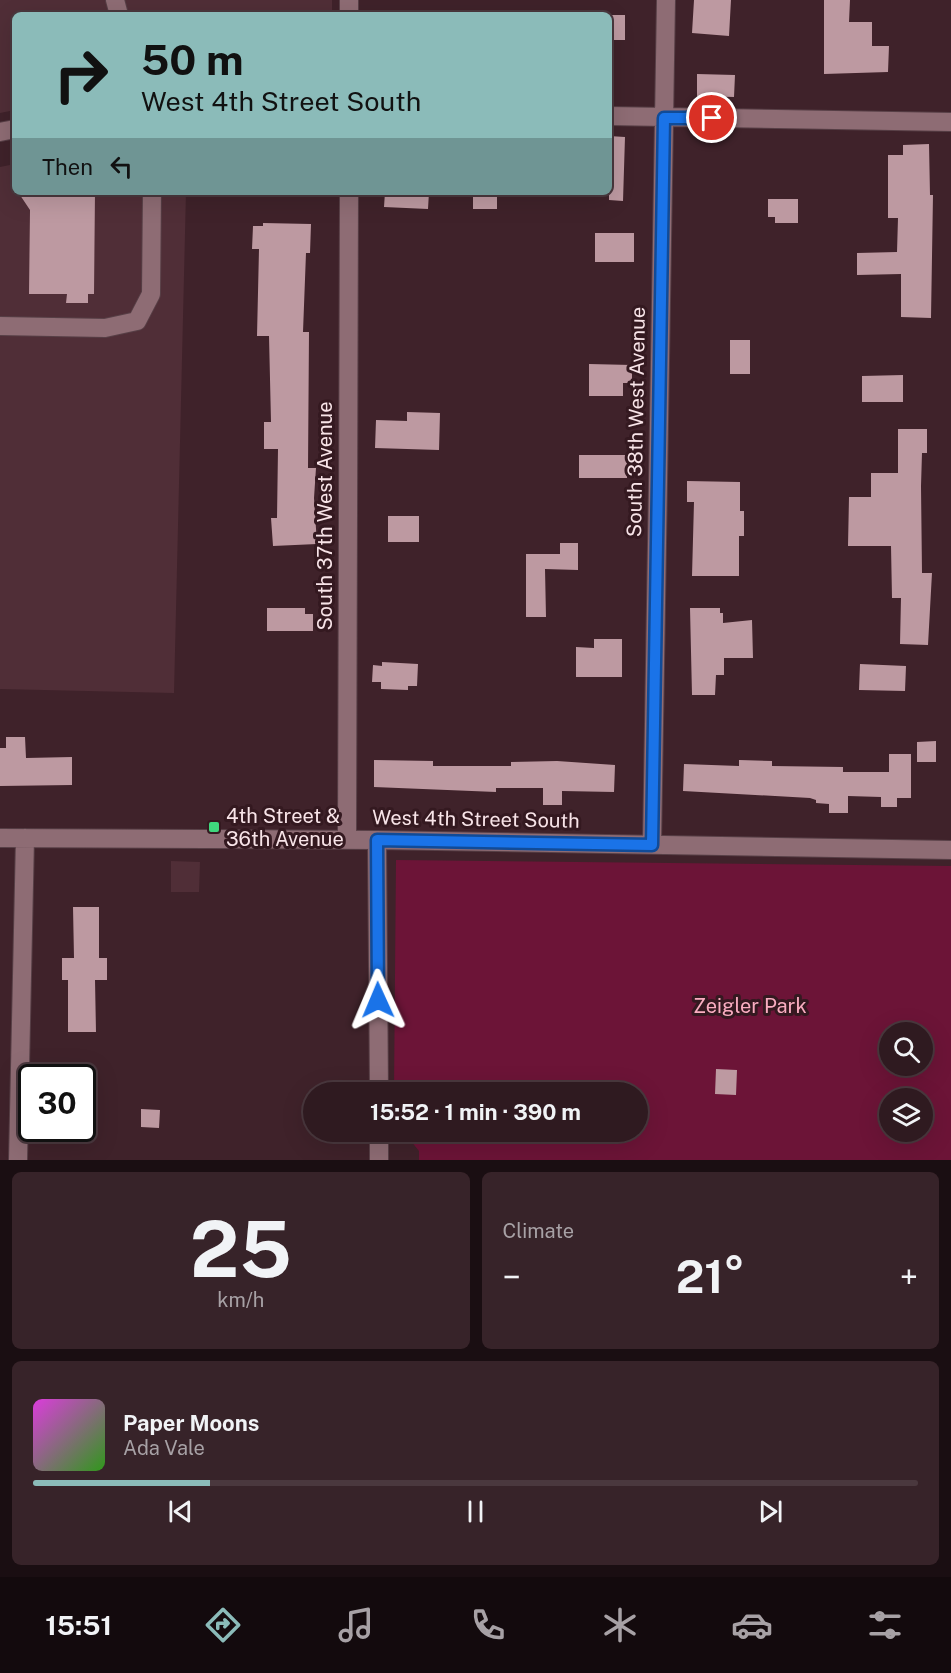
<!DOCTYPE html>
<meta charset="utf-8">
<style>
body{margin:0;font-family:"Public Sans",sans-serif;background:#372329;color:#f1f3f6;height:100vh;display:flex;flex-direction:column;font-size:22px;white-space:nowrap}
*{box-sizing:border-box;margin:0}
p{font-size:20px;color:#a7a1a5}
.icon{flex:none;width:33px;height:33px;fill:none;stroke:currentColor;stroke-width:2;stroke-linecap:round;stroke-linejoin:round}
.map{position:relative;height:1160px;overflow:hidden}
.details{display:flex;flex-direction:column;gap:12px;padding:12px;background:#1a0e12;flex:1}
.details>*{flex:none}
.banner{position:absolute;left:12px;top:12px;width:600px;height:183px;border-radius:9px;box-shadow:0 6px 24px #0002,0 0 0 2px #4a383e;background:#8bbbb9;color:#111;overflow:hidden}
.controls{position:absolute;left:879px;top:1022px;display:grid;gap:12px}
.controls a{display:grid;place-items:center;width:54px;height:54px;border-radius:50%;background:#2f1a20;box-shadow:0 6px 24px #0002,0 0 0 2px #4a383e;font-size:30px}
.speed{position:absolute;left:18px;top:1064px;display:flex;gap:12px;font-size:30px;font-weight:700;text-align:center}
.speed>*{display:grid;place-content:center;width:78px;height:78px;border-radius:50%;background:#2f1a20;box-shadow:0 6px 24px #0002,0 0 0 2px #4a383e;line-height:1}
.speed .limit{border:3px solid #111;border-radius:9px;background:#fff;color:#111}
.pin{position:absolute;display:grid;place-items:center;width:51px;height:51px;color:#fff;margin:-26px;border:3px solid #fff;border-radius:50%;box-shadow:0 2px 6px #0007}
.me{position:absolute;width:66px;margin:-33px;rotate:359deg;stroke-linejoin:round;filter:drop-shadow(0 0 4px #0008)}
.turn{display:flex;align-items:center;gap:21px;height:126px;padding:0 30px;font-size:27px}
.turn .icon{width:78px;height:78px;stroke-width:2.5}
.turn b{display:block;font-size:42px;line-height:51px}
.then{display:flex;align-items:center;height:57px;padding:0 30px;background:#0003;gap:12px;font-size:22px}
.big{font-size:45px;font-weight:700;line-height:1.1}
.details .widget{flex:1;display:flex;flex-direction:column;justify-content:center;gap:9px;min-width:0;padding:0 21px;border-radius:9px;background:#372329}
.details .dial{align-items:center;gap:0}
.dial b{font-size:78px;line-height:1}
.song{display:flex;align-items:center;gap:18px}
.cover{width:72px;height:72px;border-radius:9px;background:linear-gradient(135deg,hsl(300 70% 55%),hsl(110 70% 35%))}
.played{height:6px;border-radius:3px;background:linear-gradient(90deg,#8bbbb9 20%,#4a383e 20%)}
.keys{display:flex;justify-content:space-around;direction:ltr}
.heat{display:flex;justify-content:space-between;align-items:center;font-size:33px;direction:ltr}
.details .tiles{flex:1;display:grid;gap:12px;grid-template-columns:1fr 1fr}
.widget:last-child{grid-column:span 2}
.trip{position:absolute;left:303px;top:1082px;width:345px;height:60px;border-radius:30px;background:#2f1a20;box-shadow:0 6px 24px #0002,0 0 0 2px #4a383e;font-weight:700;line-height:60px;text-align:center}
.tabs{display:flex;height:96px;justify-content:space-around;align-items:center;background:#130a0d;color:#a7a1a5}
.tabs .icon{width:42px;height:42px}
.tabs .active{color:#8bbbb9}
.tabs b{font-size:27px;color:#f1f3f6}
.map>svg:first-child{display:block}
</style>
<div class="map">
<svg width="951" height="1160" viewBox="0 0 951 1160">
<rect width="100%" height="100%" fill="#3f222a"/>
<!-- built -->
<path fill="#502e37" d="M0 0H332V15H15V110L0 113Z
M15 164V192H186L174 693 0 689V167Z
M171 861 200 862 199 892H171Z"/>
<!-- green -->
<path fill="#6c1437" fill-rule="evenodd" d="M396 860 951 866V1160H419V1151L403 1131H638V1092H394ZM890 1032H922V1065H890ZM890 1098H922V1131H890Z"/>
<!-- building -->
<path fill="#bd99a1" d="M694 0H731L729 36 692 33Z
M824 0H850L849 22H872V46H889L888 72 824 74Z
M609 15H625V40H609Z
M697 74 735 75 734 97 697 96Z
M609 136 625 137 623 201 609 200Z
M929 144 930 195H933L931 318 901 317V274L857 275V253L897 252 898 218H888V155H903V145Z
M18 192H95L94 294H88V303H66L67 294H29L30 210Z
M385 192H429L428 209 384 207Z
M473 192H497V209H473Z
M768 199H798V223H775V217H768Z
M263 223 311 224 310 253H306L303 332H309L308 468H316L314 498 317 544 273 546 271 518H277L278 449H264V422H271L269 336H257L259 249H252L253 226H263Z
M595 233H634V262H595Z
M730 340H750V374H730Z
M589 364 632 365V383H623V396H589Z
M903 375V402H862V376Z
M407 412 440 413 439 450 375 448 376 420 407 421Z
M898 429H927V453H922L921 486 922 573H932L928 645 900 644 901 598H892L891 546H848L849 497H871V473H898Z
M579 455H627V478H579Z
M687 481 740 482V511H744V536H739V576H692L694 502H687Z
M388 516H419V542H388Z
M560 543H578V570L545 569 546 617H526V554H560Z
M267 608H305V614H313V631H267Z
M690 608H720V613H723V623L752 620 753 658H724V675H716L715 695H692Z
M594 639H622V677H576V647L594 648Z
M382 662 418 664 417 686H408V690L381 689V682H372L373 665 382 666Z
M860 664 906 666 905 691 859 690Z
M6 737H25L26 758 72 757V785L0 786V748H6Z
M936 741V762H917V742Z
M889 754H911V798H897V807H881V797L848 796V813H829V804L816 803V800L810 798 683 791 684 764 739 766V760L772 761V766L843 767V772H889Z
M374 760 433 761V766H511V762L557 761 615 765 614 792 562 791V805H543V788H496V792L374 787Z
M73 907H99V958H107V980H95L96 1032H68V980H62V958H74Z
M716 1069 737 1070 736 1095 715 1094Z
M141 1109 160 1110 159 1128 141 1127Z"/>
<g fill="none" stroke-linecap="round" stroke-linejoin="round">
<!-- minor casing -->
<g stroke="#573f46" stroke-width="20">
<path id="minor" d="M115 0 119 15
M349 15V0
M609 116 951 122
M0 132 15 129
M0 326 105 328 137 321 151 294 152 192
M0 838 377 840 951 850
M347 840 349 192
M377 840 379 1092
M652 845 666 0
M379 1131V1160
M18 1160 25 838"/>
</g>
<!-- minor -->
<use href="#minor" stroke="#8e6c74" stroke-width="18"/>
</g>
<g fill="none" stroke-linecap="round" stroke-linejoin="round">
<!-- route casing -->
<g stroke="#114b97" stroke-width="15">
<path id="route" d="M378 1000 377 840 652 845 664 118H712"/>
</g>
<!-- route -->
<use href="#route" stroke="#1a73e8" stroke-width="10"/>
</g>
<!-- markers -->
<rect fill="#3fd77d" stroke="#341920" stroke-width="2" x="208" y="821" width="12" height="12" rx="3"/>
<g text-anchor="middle" stroke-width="6" stroke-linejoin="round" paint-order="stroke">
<!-- street labels -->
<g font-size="20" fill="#f8e4e8" stroke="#341920">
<text transform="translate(636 422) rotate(-89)" y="7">South 38th West Avenue</text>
<text transform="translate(325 516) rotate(-90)" y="7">South 37th West Avenue</text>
<text transform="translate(476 819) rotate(1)" y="7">West 4th Street South</text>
</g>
<!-- poi labels -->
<g font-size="20" fill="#f8e4e8" stroke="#341920" text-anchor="start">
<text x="226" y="823">4th Street &amp;<tspan x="226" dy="23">36th Avenue</tspan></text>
</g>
<!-- park labels -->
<g font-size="20" fill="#faadc1" stroke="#341920">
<text x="750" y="1013">Zeigler Park</text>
</g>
</g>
</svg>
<div class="controls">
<a><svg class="icon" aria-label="search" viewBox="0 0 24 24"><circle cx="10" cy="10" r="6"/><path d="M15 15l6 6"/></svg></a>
<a><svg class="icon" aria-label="layers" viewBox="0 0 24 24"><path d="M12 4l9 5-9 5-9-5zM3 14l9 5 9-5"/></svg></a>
</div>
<div class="speed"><div class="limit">30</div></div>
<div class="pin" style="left:712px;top:118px;background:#d93025"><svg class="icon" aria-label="arrive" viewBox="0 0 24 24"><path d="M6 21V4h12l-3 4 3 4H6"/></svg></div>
<svg class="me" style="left:378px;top:1000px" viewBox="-20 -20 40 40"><path d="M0-17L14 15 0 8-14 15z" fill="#1a73e8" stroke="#fff" stroke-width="4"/></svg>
<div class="trip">15:52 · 1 min · 390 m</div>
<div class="banner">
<div class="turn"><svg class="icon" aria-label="right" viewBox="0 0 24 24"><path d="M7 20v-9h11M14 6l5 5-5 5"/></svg><div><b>50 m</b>West 4th Street South</div></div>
<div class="then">Then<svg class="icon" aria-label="left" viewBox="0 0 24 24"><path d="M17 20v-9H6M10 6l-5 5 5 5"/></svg></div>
</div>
</div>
<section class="details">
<div class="tiles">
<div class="widget dial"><b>25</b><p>km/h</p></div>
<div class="widget"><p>Climate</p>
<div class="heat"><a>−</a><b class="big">21°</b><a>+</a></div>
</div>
<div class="widget">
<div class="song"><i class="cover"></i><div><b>Paper Moons</b><p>Ada Vale</p></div></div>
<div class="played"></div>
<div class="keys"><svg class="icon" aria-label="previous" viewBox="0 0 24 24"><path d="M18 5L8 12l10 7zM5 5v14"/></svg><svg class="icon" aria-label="pause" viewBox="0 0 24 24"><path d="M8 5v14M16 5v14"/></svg><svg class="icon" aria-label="next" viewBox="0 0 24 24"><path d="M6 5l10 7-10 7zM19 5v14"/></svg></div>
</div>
</div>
</section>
<nav class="tabs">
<b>15:51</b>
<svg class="icon active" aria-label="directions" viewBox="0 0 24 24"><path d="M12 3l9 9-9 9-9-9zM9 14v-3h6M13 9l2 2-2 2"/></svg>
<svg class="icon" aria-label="music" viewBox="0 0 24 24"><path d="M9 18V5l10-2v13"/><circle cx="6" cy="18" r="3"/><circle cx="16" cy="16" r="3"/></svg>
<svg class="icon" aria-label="phone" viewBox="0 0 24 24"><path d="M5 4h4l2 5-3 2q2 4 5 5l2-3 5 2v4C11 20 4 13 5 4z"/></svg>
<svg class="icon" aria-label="climate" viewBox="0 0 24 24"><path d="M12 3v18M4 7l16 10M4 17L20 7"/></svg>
<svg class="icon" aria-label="car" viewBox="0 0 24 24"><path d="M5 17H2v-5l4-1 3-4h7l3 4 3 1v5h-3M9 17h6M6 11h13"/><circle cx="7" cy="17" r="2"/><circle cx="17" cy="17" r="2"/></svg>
<svg class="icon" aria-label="filters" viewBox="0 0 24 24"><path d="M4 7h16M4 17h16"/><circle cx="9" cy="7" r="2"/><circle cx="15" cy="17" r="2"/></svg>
</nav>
